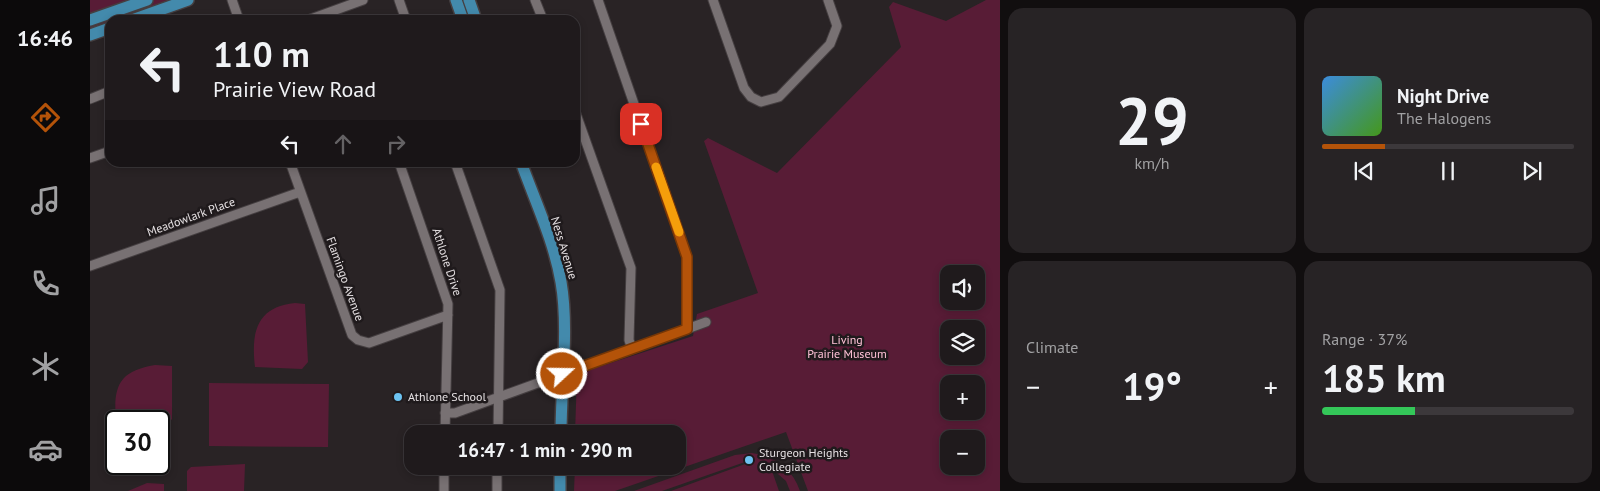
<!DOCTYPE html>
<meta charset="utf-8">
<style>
body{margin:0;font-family:"PT Sans",sans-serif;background:#272325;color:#f1f3f6;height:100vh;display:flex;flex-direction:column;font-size:19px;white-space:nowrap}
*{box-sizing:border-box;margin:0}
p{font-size:16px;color:#a1a1a3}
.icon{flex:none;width:28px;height:28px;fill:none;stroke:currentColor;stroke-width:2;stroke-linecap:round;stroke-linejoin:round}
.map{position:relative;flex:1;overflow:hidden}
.side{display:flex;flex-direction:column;gap:8px;padding:8px;background:#110e0f;width:600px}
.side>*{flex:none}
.hud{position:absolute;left:15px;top:15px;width:475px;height:152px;border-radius:15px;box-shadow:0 2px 8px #0003,0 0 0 1px #3c383b;background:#1f1a1c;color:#f1f3f6;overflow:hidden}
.fabs{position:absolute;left:850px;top:265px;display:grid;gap:10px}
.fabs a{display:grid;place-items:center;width:45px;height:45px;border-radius:10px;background:#1f1a1c;box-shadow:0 2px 8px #0003,0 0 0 1px #3c383b;font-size:25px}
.speed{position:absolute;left:15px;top:410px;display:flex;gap:10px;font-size:25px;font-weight:700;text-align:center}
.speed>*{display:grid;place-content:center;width:65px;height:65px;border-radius:50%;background:#1f1a1c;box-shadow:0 2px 8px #0003,0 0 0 1px #3c383b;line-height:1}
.speed .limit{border:2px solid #111;border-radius:8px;background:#fff;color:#111}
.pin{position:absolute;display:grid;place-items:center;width:42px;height:42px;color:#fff;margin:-21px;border-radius:10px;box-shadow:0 2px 8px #0006}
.me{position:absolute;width:55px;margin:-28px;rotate:69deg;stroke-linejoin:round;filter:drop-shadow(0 0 4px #0008)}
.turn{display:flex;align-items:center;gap:18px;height:105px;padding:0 25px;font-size:22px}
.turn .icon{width:65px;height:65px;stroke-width:2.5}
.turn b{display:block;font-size:35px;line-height:42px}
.lanes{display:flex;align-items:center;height:48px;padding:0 25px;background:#0003;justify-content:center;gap:25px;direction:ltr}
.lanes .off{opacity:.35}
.big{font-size:38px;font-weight:800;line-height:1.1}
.side .widget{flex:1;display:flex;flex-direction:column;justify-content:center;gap:8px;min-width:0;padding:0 18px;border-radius:15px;background:#272325}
.side .dial{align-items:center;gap:0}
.dial b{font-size:65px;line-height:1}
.song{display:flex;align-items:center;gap:15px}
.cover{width:60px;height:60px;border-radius:8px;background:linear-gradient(135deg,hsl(210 70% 55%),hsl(100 70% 35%))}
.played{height:5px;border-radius:2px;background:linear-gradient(90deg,#b45309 25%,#3c383b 25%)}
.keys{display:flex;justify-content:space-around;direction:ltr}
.heat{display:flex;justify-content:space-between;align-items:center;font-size:28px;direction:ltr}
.charge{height:8px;border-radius:4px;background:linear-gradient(90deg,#34c759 37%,#3c383b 0)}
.side .tiles{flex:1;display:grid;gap:8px;grid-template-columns:repeat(2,1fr)}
.trip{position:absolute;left:314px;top:425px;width:282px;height:50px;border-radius:15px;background:#1f1a1c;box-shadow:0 2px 8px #0003,0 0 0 1px #3c383b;font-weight:800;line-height:50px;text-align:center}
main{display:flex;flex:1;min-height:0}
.tab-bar{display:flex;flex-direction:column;width:90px;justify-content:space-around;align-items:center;background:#0c0a0b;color:#a1a1a3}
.tab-bar .icon{width:35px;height:35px}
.tab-bar .selected{color:#b45309}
.tab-bar b{font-size:22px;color:#f1f3f6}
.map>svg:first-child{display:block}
</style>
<main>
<nav class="tab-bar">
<b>16:46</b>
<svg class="icon selected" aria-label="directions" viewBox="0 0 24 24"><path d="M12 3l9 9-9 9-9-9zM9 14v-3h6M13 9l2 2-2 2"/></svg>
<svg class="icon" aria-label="music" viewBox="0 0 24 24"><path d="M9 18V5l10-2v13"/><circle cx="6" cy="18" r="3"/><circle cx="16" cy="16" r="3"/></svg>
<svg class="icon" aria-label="phone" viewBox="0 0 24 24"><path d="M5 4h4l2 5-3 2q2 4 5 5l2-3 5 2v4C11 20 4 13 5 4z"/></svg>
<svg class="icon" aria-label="climate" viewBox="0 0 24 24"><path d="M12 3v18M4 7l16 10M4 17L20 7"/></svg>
<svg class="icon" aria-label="car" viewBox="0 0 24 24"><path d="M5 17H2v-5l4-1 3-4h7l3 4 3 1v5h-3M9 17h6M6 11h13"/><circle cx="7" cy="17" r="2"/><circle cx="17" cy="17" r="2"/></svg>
</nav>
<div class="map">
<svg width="910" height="491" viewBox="0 0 910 491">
<rect width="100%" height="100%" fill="#292325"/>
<!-- green -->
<path fill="#581c36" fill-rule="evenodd" d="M0 0H98L42 20H20V28L0 35Z
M896 0H910V491H718L696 432 525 491H484L485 466H588V434H485L487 374 603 336 607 314 668 293 614 141 618 138 687 173 811 47 799 7 803 2 856 21ZM859 274H886V301H859ZM859 329H886V356H859ZM859 384H886V411H859ZM859 439H886V466H859Z
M205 303 215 304 218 362 212 369 165 367C161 333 166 307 205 303Z
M65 365 82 366V419L78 424H69V421H26C23 386 29 371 65 365Z
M119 383 239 384 238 447 119 446Z
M662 453C685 457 702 468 710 491H700L696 481 681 468 689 491H581L658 463 655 462 572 491H544L645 455Z
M155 464 154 491H97V471L101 467Z
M57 483 74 484V491H38Z"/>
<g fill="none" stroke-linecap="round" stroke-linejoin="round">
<!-- minor casing -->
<g stroke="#453f41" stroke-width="11">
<path id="minor" d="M142 0 149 20
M309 0 316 20
M445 0 453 20
M623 0 654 88 661 97 671 102 689 97 740 44 747 26 738 0
M218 20 273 0
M0 99 20 91
M485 111 541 268 539 340 542 349
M0 158 20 151
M200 162 262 335 268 340 279 343 358 315
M309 162 358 304 355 434
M365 162 410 290 408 434
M0 266 210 192
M597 329 616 322
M355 413H365L597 329V257L508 0
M354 491V466
M407 491V466"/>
</g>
<!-- major casing -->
<g stroke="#453f41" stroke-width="14">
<path id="major" d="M366 0 373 20
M379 0 386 20
M0 20 57 0
M42 20 98 0
M0 35 20 28
M431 162C445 201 464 241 471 282 479 328 471 386 471 434
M470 491V466"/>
</g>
<!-- minor -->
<use href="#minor" stroke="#787173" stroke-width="9"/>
<!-- major -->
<use href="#major" stroke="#438aac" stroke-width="11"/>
</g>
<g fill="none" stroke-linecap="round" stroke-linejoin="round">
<!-- route casing -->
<g stroke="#753606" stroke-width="12">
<path id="route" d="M472 374 597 329V257L551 124"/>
</g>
<!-- route -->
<use href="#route" stroke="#b45309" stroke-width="9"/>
<!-- slow -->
<path stroke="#f59e0b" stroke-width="9" d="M566 167 589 232"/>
</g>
<!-- markers -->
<g fill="#6cc3f2" stroke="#1f1a1c" stroke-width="2">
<circle cx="308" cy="397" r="5"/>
<circle cx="659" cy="460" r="5"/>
</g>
<g text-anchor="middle" stroke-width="5" stroke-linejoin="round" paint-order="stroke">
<!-- street labels -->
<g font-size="12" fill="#e6e1e3" stroke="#1f1a1c">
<text transform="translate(101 217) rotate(-20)" y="4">Meadowlark Place</text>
<text transform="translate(474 248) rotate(73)" y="4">Ness Avenue</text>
<text transform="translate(357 262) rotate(72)" y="4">Athlone Drive</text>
<text transform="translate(255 279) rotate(70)" y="4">Flamingo Avenue</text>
</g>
<!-- park labels -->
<g font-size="12" fill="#ffc2d7" stroke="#1f1a1c">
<text x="757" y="344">Living<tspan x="757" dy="14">Prairie Museum</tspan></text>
</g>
<!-- poi labels -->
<g font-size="12" fill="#e6e1e3" stroke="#1f1a1c" text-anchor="start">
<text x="318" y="401">Athlone School</text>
<text x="669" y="457">Sturgeon Heights<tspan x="669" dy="14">Collegiate</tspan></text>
</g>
</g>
</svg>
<div class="fabs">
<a><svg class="icon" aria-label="sound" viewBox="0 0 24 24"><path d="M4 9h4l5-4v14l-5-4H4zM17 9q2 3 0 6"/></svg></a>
<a><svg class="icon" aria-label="layers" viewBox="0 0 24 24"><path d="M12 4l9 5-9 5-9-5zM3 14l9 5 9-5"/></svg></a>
<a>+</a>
<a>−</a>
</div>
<div class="speed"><div class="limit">30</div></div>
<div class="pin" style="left:551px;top:124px;background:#d93025"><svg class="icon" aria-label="arrive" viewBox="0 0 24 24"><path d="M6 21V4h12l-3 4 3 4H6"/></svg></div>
<svg class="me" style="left:472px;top:374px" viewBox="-20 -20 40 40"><circle r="17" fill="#b45309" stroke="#fff" stroke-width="3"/><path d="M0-11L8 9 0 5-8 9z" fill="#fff"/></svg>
<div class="trip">16:47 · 1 min · 290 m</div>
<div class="hud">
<div class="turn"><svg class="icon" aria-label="left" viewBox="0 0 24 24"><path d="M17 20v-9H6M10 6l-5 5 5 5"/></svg><div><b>110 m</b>Prairie View Road</div></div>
<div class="lanes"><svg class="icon" aria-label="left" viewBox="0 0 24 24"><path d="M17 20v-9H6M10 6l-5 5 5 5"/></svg><svg class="icon off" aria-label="ahead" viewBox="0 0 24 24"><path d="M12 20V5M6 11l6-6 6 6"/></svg><svg class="icon off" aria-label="right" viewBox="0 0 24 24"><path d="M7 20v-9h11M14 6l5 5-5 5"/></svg></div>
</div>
</div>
<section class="side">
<div class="tiles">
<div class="widget dial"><b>29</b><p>km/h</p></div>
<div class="widget">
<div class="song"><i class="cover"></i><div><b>Night Drive</b><p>The Halogens</p></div></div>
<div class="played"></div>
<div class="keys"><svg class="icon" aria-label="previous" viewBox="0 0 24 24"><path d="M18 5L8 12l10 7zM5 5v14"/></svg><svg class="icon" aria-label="pause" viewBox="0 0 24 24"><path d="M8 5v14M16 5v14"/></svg><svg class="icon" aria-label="next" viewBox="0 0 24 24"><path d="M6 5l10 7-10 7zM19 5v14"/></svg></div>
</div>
<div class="widget"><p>Climate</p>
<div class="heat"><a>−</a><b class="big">19°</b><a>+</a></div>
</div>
<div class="widget"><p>Range · 37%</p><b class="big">185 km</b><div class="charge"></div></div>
</div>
</section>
</main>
